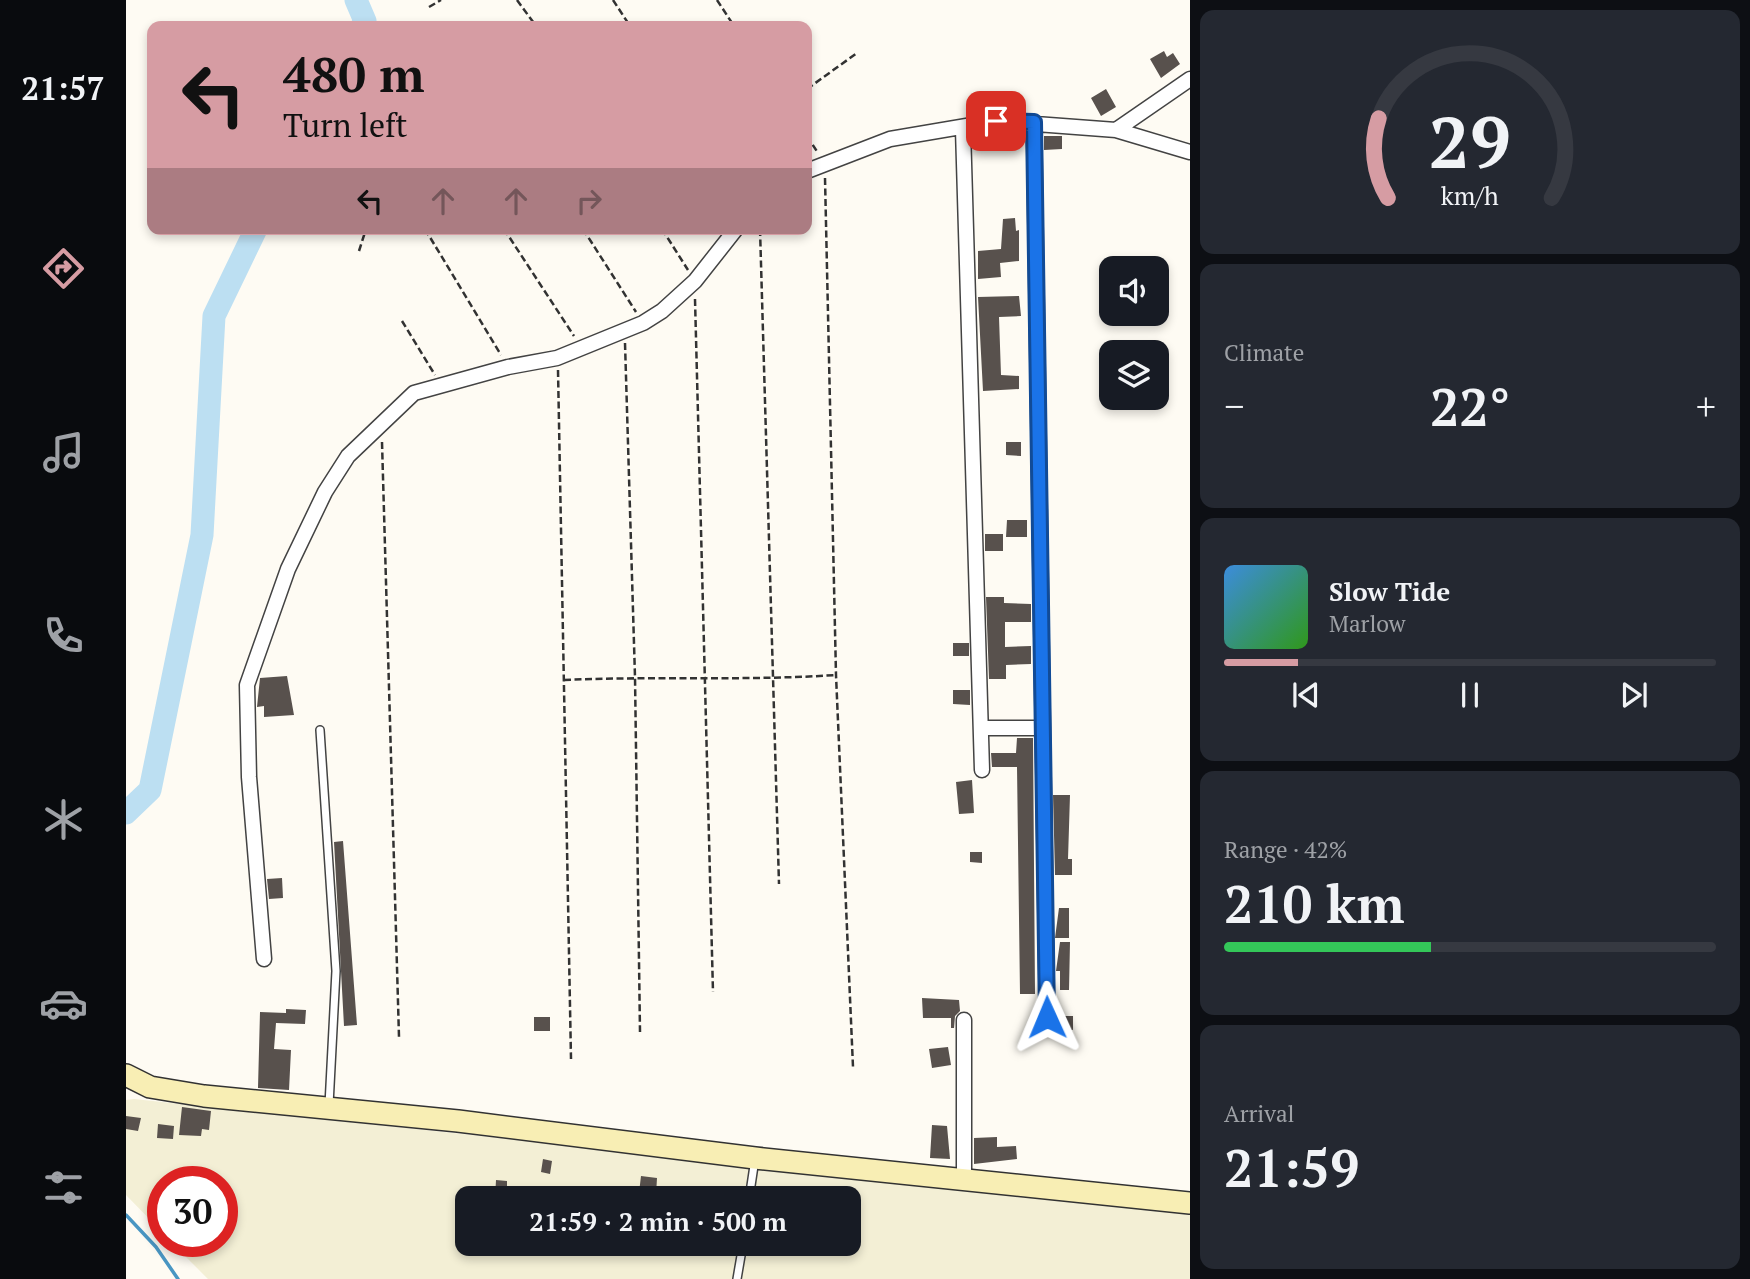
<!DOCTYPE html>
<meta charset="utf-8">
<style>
body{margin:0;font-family:"PT Serif",serif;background:#242831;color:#f1f3f6;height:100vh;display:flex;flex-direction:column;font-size:26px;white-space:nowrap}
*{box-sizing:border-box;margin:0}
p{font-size:23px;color:#9ea1a6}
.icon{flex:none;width:38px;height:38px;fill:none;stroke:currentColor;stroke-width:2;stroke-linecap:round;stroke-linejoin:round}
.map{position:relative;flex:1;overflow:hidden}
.sheet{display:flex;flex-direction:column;gap:10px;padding:10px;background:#0d0f14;width:560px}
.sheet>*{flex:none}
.guide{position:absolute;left:21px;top:21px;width:665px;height:214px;border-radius:14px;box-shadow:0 4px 10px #0003;background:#d69ca3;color:#111;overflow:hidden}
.tools{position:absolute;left:973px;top:256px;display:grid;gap:14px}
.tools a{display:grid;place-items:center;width:70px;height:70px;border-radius:14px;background:#171b24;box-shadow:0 4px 10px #0003;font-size:35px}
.speed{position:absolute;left:21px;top:1166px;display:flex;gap:14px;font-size:35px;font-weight:700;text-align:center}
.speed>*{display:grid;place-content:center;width:91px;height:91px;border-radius:50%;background:#171b24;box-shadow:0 4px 10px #0003;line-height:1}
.speed .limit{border:10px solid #d22;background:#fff;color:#111}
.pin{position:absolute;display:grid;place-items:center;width:60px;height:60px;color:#fff;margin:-30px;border-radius:14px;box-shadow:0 4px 10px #0006}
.me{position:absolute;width:77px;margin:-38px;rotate:359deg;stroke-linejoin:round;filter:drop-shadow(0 0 5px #0008)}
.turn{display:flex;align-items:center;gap:24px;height:147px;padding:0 21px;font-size:32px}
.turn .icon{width:91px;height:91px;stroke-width:2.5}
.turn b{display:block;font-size:49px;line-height:60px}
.lanes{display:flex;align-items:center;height:66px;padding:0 21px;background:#0003;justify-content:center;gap:35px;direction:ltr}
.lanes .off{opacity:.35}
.big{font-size:52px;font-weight:600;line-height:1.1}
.sheet .widget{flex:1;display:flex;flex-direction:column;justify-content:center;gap:10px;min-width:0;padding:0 24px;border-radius:14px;background:#242831}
.sheet .dial{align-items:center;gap:0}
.dial svg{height:182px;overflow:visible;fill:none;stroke:#363941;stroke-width:7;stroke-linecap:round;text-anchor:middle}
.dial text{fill:#f1f3f6;stroke:none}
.song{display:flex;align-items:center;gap:21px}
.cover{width:84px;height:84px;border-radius:10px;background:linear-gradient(135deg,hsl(210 70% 55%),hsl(110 70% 35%))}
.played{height:7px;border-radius:4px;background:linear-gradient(90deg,#d69ca3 15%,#363941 15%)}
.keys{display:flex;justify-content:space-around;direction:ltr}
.heat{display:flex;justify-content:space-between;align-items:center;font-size:38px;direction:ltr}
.charge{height:10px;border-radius:5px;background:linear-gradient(90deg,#34c759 42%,#363941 0)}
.trip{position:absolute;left:329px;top:1186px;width:406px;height:70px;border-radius:14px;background:#171b24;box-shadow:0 4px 10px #0003;font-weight:600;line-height:70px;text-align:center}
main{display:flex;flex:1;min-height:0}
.dock{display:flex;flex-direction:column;width:126px;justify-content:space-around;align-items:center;background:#090b0e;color:#9ea1a6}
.dock .icon{width:49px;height:49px}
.dock .on{color:#d69ca3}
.dock b{font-size:32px;color:#f1f3f6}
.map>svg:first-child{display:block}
</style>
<main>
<nav class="dock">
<b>21:57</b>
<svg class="icon on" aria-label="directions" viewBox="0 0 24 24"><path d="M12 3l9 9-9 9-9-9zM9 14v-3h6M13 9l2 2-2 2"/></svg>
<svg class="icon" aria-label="music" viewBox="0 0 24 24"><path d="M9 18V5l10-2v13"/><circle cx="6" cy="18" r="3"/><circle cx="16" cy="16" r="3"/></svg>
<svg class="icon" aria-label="phone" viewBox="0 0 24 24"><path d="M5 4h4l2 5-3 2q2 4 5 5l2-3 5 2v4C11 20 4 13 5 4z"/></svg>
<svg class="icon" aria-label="climate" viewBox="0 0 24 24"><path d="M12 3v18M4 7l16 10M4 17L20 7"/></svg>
<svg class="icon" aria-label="car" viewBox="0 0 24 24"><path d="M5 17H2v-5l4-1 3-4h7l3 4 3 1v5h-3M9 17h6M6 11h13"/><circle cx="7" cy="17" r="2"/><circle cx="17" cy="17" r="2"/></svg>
<svg class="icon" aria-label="filters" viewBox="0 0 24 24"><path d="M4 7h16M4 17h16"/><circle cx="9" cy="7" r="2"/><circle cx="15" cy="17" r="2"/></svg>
</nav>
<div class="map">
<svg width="1064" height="1279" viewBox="0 0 1064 1279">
<rect width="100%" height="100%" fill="#fefbf3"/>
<!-- farmland -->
<path fill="#f3efd5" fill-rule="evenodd" d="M8 1099 1064 1211V1279H82L44 1241H96V1181H37V1233L0 1195V1100ZM341 1199H723V1244H341Z"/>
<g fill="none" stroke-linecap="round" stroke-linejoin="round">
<!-- stream -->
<path stroke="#4996c3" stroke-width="3.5" d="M0 1215 30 1247 52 1279"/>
<!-- river -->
<path stroke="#bcdff2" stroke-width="23" d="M230 0 239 21 236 26
M0 813 24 790 76 535 88 316 130 229"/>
</g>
<!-- building -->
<path fill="#58514d" d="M1038 51 1041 57 1047 53 1054 64 1035 78 1024 59Z
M980 89 990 107 975 116 965 98Z
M918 136H936V149L918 150Z
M889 218 890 231 893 230V261L874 263 875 277 852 279V251L875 249 877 219Z
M893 296 895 316 873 317 875 375 893 376V389L857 391 852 297Z
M880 442H895V456L880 455Z
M881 520H901V537H880Z
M859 534H877V551H859Z
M860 597H878V603L905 604V622H879V647L905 646V664L880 665V679H863Z
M827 643H843V656H827Z
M161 676 168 715 138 717V706L131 707 134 678Z
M827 690H844V705L827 704Z
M891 738H907L909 994H894L891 767H866L865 753H890Z
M846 780 848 813 833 814 830 782Z
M927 795H944L942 859H946V875H929Z
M217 841 231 1025 218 1026 208 842Z
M844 852H856V863L844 862Z
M156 878 157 898 143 899 141 879Z
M933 908H943V938H929Z
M934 942H944L943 990H934V971H930Z
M796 998 833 1000 834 1011 829 1016 828 1028H825V1018H797Z
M160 1009 180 1010 179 1024 150 1023 148 1049 165 1050 163 1090 132 1088 134 1012 160 1013Z
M931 1016H947V1030L931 1029Z
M408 1017H424V1031H408Z
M822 1047 825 1065 806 1068 803 1049Z
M56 1107 85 1111 83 1130 76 1129 75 1136 53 1135Z
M0 1116 15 1118 12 1131 0 1129Z
M32 1124 48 1126 47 1139 31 1138Z
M806 1125 821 1126 824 1159 804 1158Z
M871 1137V1147L890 1146 891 1159 848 1164V1138Z
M417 1159 426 1161 424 1174 415 1172Z
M515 1176 531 1178 530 1195 513 1193Z
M370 1180 381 1181V1199H369Z"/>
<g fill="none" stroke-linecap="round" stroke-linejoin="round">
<!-- lane casing -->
<g stroke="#434343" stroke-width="10">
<path id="lane" d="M194 730 210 971 203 1105
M623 1199 629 1159
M611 1279 617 1244"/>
</g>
<!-- street casing -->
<g stroke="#434343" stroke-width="17">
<path id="street" d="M908 122 921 1017
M837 129 856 770
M990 130 1064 79
M681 171 764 139 870 121 990 130 1064 152
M856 728H916
M138 959 123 777 121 685 162 569 199 492 222 456 288 393 382 367 431 358 517 323 536 311 569 281 610 229
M838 1179V1020"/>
</g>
<!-- secondary casing -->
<g stroke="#323232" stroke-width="24">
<path id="secondary" d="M0 1075 24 1087 78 1096 332 1121 629 1158 1064 1203"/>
</g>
<!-- path -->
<path stroke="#323232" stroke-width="2.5" stroke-dasharray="7 3.5" stroke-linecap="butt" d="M391 0 410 26
M487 0 504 26
M591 0 608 26
M303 7 315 0
M681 89 731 53
M681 136 692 153
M699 178 710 675 727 1067
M299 229 375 355
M378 229 448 336
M457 229 510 312
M536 229 562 270
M634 229 653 884
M233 251 240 229
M569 299 587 992
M276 321 309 375
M499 343 509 677 514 1032
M432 370 445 1059
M256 442 273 1037
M438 680C529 676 620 681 710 675"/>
<!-- lane -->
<use href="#lane" stroke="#fff" stroke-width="7"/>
<!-- street -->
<use href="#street" stroke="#fff" stroke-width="14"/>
<!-- secondary -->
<use href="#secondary" stroke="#f8eeb4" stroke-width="21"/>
</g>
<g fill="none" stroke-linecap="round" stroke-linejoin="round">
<!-- route casing -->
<g stroke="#114b97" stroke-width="18">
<path id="route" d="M870 121 908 122 921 1017"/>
</g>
<!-- route -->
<use href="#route" stroke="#1a73e8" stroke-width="12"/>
</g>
</svg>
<div class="tools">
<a><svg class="icon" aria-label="sound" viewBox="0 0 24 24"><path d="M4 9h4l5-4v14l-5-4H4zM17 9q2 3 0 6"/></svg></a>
<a><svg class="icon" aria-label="layers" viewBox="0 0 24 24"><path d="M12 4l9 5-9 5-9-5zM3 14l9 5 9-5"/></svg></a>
</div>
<div class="speed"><div class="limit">30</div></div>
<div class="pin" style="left:870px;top:121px;background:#d93025"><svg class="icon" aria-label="arrive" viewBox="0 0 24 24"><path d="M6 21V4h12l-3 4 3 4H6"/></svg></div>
<svg class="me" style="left:921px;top:1017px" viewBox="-20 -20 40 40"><path d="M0-17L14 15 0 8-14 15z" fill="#1a73e8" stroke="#fff" stroke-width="4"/></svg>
<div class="trip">21:59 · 2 min · 500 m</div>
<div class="guide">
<div class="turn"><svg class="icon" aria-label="left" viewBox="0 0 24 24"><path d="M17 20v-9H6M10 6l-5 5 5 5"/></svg><div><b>480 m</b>Turn left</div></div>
<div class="lanes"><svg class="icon" aria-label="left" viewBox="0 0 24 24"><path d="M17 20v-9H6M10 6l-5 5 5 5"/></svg><svg class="icon off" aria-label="ahead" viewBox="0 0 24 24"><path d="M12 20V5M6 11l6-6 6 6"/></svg><svg class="icon off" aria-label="ahead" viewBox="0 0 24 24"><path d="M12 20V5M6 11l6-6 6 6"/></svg><svg class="icon off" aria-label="right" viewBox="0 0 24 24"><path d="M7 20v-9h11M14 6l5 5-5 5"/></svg></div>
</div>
</div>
<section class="sheet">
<div class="widget dial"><svg viewBox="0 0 100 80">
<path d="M14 69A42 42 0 1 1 86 69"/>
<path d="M14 69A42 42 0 0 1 10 34" stroke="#d69ca3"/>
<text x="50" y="56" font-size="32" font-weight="700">29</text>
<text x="50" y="72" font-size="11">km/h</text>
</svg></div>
<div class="widget"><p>Climate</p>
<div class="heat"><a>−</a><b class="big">22°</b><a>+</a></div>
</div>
<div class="widget">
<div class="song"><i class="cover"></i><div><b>Slow Tide</b><p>Marlow</p></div></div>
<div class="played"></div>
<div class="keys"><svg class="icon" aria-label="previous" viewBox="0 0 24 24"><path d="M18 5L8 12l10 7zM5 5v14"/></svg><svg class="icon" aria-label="pause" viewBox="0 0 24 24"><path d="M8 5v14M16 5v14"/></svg><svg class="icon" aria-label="next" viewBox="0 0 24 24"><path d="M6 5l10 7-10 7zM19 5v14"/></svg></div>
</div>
<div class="widget"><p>Range · 42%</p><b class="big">210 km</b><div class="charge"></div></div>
<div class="widget"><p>Arrival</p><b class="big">21:59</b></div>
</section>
</main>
